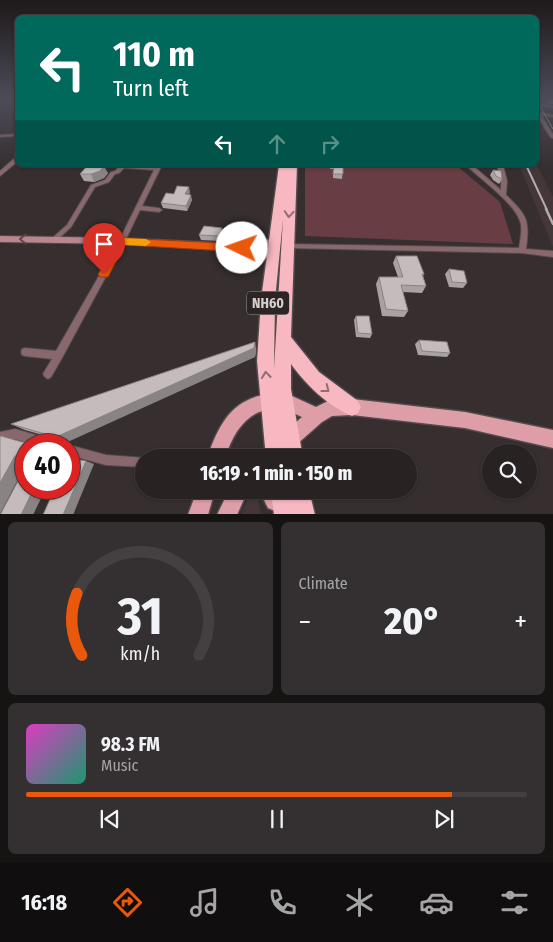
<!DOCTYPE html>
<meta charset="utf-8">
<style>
body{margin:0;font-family:"Fira Sans Condensed",sans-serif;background:#342f30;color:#f1f3f6;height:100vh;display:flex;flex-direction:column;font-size:19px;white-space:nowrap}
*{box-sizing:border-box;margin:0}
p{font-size:16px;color:#a5a4a6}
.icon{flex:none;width:28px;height:28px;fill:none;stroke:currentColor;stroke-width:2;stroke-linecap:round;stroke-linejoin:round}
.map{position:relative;height:514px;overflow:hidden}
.panel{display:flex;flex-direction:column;gap:8px;padding:8px;background:#161313;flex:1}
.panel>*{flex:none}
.top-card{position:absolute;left:15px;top:15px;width:524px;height:152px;border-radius:8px;box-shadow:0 1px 4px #0004,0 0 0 1px #443f41;background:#00695c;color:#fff;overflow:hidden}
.fabs{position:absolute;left:482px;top:444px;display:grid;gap:10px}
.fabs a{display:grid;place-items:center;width:55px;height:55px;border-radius:50%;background:#282223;box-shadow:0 1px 4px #0004,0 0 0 1px #443f41;font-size:25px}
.speed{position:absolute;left:15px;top:434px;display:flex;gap:10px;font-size:25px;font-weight:700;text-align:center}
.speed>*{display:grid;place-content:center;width:65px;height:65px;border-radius:50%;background:#282223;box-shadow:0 1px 4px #0004,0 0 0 1px #443f41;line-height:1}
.speed .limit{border:8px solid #d22;background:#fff;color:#111}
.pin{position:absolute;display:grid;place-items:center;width:42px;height:42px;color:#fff;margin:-51px -21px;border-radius:50% 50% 50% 0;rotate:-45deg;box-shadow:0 0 5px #0007}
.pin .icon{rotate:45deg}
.me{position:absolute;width:55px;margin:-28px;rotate:273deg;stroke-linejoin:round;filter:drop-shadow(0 0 4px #0008)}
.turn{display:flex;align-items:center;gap:18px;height:105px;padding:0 15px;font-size:22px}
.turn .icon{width:65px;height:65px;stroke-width:2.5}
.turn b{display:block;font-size:35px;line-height:42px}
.lanes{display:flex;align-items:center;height:48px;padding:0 15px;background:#0003;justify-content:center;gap:25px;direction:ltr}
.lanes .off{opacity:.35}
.big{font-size:38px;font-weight:800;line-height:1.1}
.panel .widget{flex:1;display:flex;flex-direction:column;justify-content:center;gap:8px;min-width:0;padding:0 18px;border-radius:8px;background:#342f30}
.panel .dial{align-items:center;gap:0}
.dial svg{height:130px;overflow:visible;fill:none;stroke:#443f41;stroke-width:7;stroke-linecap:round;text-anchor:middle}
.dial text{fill:#f1f3f6;stroke:none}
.song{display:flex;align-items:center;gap:15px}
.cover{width:60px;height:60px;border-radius:8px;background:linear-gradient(135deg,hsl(310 70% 55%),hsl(160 70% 35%))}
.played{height:5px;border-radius:2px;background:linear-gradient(90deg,#ea580c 85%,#443f41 85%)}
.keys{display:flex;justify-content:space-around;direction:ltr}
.heat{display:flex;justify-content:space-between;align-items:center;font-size:28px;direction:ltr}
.panel .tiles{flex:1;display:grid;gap:8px;grid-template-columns:1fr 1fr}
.widget:last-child{grid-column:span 2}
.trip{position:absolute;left:135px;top:449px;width:282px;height:50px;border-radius:25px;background:#282223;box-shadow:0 1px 4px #0004,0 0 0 1px #443f41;font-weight:800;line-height:50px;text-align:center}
.tab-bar{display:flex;height:80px;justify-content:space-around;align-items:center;background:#100e0e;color:#a5a4a6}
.tab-bar .icon{width:35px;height:35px}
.tab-bar .selected{color:#ea580c}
.tab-bar b{font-size:22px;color:#f1f3f6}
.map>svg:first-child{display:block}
</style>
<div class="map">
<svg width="553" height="515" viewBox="0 0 553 515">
<rect width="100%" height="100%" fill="#362e2f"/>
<!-- built -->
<path fill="#453739" d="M536 163 553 197V247L519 165Z
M252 490H256L261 514H241Z"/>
<!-- green -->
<path fill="#683d44" d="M305 165H456L500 202 513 244 305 236Z"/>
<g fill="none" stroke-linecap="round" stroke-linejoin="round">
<!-- street casing -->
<g stroke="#534b4c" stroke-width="2">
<path id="street" d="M540 98 553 100V102L540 100Z
M536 103 553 106V108L536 105Z
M536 110 539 112 553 115V117L541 115 553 134V138H551L536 114Z
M18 134V136L0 137V135Z
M16 157H18V161L0 176V171Z
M121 165 155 167 156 165H162L142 206 159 208 162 210 159 212 140 210 125 241 62 358 51 377 48 379 45 377 43 374 52 359 25 356 22 355 21 352 22 349 25 348 56 351 119 241 154 170 124 168 119 173 115 174 109 182 95 187 71 227 55 242H53L50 240 67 225 91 185 105 180 111 172 115 171Z
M466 165H472L501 190V181L497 165H503L507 181 506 195C527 215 530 220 526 249L553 251V257L522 253 287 248 284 246 287 244 519 248C520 241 522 233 521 225 518 205 481 180 466 165Z
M15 429 53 440 57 441 58 445H35L15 439 0 442V432Z
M68 445H69L106 455 146 458H144V467L106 465 69 455Z"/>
</g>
<!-- secondary casing -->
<g stroke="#534b4c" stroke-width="2">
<path id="secondary" d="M0 236 122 238 247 244 275 238 280 241 278 243 259 248 277 253 278 256 273 260 244 251 122 244 0 242Z"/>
</g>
<!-- primary casing -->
<g stroke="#534b4c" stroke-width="3">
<path id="primary" d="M278 393 292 396 316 407 330 400 352 399 465 412 553 430V448L465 428 352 415 332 416 322 422 296 445 286 449 280 446 277 440 280 434 285 432 302 417C261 396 237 420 225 458H207C220 421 234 395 278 393Z
M197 490H215L208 515H188Z
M229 490H248L237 515H217Z
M259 490H278L281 494 290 496 293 503 290 510 280 513 268 508Z"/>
</g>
<!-- highway casing -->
<g stroke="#534b4c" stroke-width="3">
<path id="highway" d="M279 165H297L291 337 319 372 358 401 361 407 358 413 352 416C328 406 306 385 291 364V389L303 458H266L257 361 261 300ZM283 219 274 369 275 300Z
M271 490H309L315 515H274Z"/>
</g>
<!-- street -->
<use href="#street" fill="#88686c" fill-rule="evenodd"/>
<!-- secondary -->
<use href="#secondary" fill="#b9868e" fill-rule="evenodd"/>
<!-- primary -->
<use href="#primary" fill="#de9ea7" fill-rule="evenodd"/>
<!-- highway -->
<use href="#highway" fill="#f7b8c1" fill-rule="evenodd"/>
<!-- rail-far2 -->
<path stroke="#b2adad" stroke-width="1" d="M536 99 553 129"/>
<!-- rail-far1 -->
<path stroke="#b2adad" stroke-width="2" d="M526 165 547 210"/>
<!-- rail -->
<path stroke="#b2adad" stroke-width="2.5" d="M546 209 553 224"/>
</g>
<!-- wall -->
<path fill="#a9a1a2" d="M548 98H553V104L545 103Z
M330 165H343L342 179 333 178V169H330Z
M493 170 502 179 499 184 493 180 490 175Z
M108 173 104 178 94 182 84 181 80 174Z
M190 192 189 194 192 200 187 211 163 208 161 203 174 194Z
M223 233 220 241 201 240 199 235Z
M396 256 424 274 423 276 426 286 422 293 403 292 408 311 404 317 382 316 376 284 379 277H398L393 263Z
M449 269 467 283 463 288 449 287 445 274Z
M356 316 372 334 370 338 356 337 354 320Z
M419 340 450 353 447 357 418 355 415 344Z
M255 342 256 351 255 357 46 436 25 430 11 424Z"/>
<!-- shaded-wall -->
<path fill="#8a8384" d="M104 166 108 173 104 178 94 182 91 174Z
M189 187 190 192 186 199 185 194Z
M191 195 192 200 187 211 186 206Z
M222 228 223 233 220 241 219 236Z
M255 342 256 351 255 357 61 445H58L47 441Z
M45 442 52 445H39Z
M26 451V464L0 514V483L15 456Z
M86 461 94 464 73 515H63Z
M34 488H46L33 515H21Z"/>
<!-- building -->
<path fill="#c5bbbc" stroke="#8a8384" d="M88 165 104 166 100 171 91 174H80Z
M334 165H343V174H333Z
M493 170 501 171 502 179 496 176Z
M177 186 189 187 185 194 191 195 186 206 161 203 166 193 174 194Z
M204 226 222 228 219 236 199 235Z
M396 256H417L424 274H422L426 286 401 285 408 311 386 309 379 277H403Z
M449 269 464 271 467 283 452 282Z
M356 316H369L372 334 358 333Z
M419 340 447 342 450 353 422 351Z
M255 342 254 348 47 441 45 434 11 424Z
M0 436H1L22 442H45L39 445H26V451L15 456 0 483Z
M69 458 86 461 63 515H43L55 488H69Z
M26 466V488H34L21 515H0Z"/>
<!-- one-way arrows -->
<defs><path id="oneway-chevron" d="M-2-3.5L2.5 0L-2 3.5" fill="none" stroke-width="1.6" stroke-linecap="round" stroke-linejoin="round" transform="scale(1.25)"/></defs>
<g stroke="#926e73">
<use href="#oneway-chevron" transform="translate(289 214) rotate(94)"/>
<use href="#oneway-chevron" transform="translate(266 375) rotate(-96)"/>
<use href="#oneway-chevron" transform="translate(326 389) rotate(38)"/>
</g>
<use stroke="#5d464a" href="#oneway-chevron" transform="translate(23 239) rotate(-179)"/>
<!-- sky -->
<linearGradient id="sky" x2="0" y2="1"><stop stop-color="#1e191a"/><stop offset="0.58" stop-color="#4c4c58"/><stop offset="1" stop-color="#4c4c58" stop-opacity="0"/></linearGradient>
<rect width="553" height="170" fill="url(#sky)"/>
<!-- route -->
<path fill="#ea580c" stroke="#983908" d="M122 238 242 244 247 248 242 252 125 245 108 277H100L98 274 100 271 118 239Z"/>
<!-- slow -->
<path fill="#f59e0b" d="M122 238 146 239 151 242 146 246 125 245 122 251H114L113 248 118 239Z"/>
<g text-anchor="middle" stroke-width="5" stroke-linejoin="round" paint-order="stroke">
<!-- shield labels -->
<rect fill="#2c2425" stroke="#a29d9d" stroke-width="1" x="247" y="291.5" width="42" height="23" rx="4"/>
<g font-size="14" font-weight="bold" fill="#d5d1d1">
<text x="268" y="308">NH60</text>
</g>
</g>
</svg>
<div class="fabs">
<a><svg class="icon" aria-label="search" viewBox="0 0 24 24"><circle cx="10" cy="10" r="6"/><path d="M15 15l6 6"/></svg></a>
</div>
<div class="speed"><div class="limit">40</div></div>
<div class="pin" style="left:104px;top:274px;background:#d93025"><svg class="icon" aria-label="arrive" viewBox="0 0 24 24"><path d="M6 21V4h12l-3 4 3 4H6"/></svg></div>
<svg class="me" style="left:242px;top:248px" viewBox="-20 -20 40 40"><circle r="19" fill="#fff"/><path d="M0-13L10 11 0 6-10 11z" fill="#ea580c"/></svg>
<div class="trip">16:19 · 1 min · 150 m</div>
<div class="top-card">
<div class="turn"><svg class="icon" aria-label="left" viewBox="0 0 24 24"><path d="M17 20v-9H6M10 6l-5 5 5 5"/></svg><div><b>110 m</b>Turn left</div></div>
<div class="lanes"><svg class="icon" aria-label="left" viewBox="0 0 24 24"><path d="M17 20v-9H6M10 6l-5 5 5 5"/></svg><svg class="icon off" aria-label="ahead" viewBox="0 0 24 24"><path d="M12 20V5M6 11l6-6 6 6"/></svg><svg class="icon off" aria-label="right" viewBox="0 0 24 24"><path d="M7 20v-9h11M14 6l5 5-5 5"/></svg></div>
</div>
</div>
<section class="panel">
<div class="tiles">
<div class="widget dial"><svg viewBox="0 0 100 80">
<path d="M14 69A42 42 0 1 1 86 69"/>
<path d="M14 69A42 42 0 0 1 11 31" stroke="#ea580c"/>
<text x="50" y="56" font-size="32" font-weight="700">31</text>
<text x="50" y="72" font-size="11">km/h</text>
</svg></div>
<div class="widget"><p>Climate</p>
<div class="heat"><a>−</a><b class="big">20°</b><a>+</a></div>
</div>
<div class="widget">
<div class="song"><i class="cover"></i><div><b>98.3 FM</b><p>Music</p></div></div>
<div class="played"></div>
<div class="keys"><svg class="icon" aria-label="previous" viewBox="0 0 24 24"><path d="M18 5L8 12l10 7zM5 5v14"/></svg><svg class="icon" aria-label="pause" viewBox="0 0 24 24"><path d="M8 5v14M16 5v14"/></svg><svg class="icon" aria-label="next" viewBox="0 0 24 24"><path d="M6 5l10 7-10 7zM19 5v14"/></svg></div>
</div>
</div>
</section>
<nav class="tab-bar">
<b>16:18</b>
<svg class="icon selected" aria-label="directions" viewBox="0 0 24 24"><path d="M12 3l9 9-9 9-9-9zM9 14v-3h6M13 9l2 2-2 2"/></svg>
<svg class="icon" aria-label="music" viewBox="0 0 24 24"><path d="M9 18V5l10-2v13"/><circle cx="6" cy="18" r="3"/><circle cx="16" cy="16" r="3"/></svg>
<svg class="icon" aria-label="phone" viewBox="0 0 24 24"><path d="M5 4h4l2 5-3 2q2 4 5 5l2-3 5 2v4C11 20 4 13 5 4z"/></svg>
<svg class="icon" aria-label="climate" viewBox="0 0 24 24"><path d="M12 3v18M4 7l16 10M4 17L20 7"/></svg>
<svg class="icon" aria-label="car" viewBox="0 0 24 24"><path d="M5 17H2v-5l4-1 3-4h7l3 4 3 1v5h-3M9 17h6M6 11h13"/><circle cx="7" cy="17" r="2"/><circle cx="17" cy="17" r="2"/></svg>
<svg class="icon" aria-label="filters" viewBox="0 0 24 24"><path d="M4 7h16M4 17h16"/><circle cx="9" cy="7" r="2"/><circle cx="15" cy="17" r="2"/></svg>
</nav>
